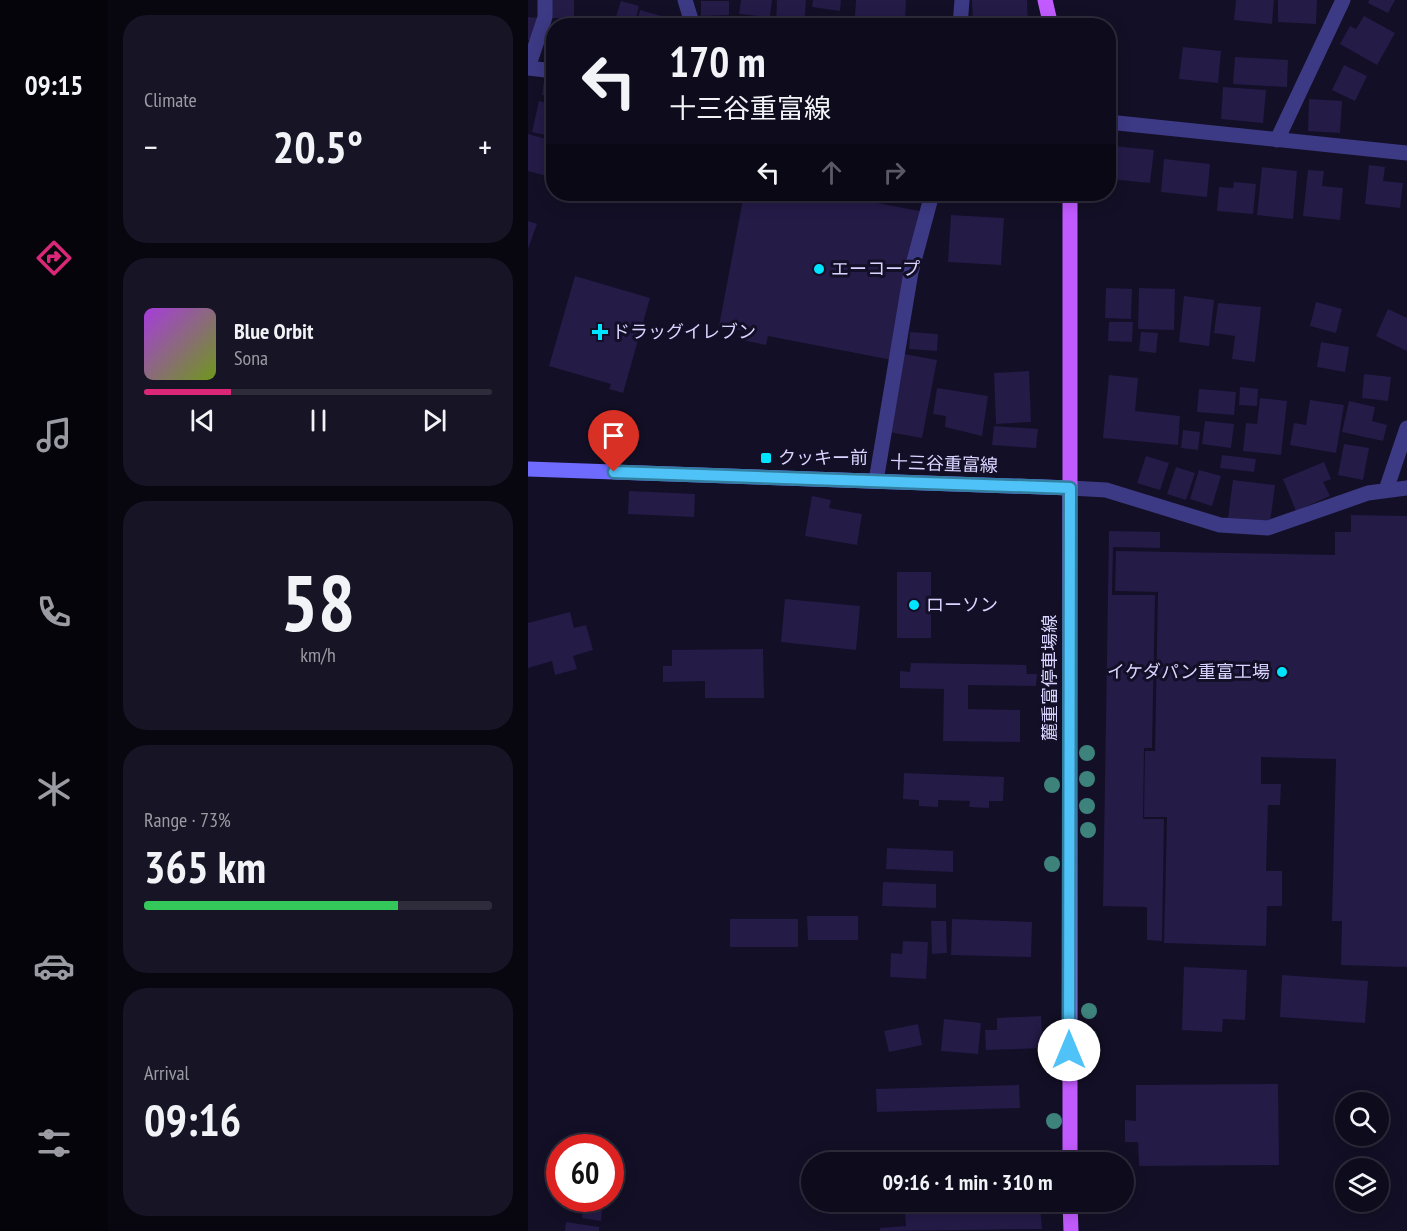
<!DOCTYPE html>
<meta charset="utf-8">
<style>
body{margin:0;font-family:"PT Sans Narrow","Noto Sans JP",sans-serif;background:#171425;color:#f1f3f6;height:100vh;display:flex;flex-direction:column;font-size:22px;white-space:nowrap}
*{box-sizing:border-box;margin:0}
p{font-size:20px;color:#9b9ba3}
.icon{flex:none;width:33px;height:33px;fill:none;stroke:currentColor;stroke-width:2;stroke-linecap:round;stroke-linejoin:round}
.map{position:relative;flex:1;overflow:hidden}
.panel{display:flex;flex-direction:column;gap:15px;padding:15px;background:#08060f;width:420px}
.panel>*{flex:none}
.hud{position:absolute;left:18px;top:18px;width:570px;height:183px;border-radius:24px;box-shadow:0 3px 15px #0003,0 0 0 2px #2e2b3b;background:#0e0b1c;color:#f1f3f6;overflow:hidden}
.controls{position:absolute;left:807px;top:1092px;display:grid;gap:12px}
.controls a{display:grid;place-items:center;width:54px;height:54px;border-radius:50%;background:#0e0b1c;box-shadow:0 3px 15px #0003,0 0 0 2px #2e2b3b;font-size:30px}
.speed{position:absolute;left:18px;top:1134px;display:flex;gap:12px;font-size:30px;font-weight:700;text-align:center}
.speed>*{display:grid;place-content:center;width:78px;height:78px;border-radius:50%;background:#0e0b1c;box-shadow:0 3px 15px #0003,0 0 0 2px #2e2b3b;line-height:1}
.speed .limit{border:9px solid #d22;background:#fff;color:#111}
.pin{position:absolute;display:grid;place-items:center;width:51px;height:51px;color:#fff;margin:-62px -26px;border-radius:50% 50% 50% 0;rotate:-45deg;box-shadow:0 0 6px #0007}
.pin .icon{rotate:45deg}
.me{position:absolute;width:66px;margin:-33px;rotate:0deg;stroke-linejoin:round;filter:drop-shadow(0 0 4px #0008)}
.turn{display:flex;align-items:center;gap:21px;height:126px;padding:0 24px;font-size:27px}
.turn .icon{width:78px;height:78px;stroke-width:2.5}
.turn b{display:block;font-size:42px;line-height:51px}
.lanes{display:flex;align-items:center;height:57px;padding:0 24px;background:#0003;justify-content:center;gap:30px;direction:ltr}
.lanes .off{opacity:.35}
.big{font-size:45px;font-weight:700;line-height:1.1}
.panel .widget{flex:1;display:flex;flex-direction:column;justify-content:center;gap:9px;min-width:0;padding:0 21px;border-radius:24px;background:#171425}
.panel .dial{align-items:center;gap:0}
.dial b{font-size:78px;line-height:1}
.song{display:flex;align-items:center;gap:18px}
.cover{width:72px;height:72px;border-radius:9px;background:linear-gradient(135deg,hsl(280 70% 55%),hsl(80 70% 35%))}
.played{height:6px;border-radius:3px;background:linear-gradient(90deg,#db2777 25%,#2e2b3b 25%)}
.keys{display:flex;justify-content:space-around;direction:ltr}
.heat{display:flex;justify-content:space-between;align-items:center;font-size:33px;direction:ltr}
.charge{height:9px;border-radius:4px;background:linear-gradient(90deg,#34c759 73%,#2e2b3b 0)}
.trip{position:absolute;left:273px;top:1152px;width:333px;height:60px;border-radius:30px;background:#0e0b1c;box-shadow:0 3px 15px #0003,0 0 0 2px #2e2b3b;font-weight:700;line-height:60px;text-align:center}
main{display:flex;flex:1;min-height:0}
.tabs{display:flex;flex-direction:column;width:108px;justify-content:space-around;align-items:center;background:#06040b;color:#9b9ba3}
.tabs .icon{width:42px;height:42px}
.tabs .active{color:#db2777}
.tabs b{font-size:27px;color:#f1f3f6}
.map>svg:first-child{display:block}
</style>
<main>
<nav class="tabs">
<b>09:15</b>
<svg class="icon active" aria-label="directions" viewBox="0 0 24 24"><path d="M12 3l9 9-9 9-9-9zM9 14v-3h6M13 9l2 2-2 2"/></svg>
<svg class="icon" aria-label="music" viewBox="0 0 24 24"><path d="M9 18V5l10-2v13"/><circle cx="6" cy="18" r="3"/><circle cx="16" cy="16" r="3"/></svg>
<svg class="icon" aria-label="phone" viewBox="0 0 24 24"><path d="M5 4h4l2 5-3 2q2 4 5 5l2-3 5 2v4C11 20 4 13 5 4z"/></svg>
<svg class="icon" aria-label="climate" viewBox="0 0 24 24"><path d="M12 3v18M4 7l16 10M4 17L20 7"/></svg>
<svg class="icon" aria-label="car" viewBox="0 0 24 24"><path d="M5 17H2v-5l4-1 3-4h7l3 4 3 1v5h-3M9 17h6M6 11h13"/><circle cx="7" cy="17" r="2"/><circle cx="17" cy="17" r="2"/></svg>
<svg class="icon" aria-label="filters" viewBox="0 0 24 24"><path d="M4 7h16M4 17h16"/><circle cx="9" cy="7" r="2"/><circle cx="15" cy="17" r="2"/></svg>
</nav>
<section class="panel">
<div class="widget"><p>Climate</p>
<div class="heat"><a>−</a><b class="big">20.5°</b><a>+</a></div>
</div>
<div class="widget">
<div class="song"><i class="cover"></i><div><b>Blue Orbit</b><p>Sona</p></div></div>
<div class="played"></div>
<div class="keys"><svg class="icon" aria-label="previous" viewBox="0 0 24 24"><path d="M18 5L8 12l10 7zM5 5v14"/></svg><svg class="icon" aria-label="pause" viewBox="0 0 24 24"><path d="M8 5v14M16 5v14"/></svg><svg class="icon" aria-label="next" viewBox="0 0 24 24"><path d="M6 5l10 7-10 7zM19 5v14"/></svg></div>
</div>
<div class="widget dial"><b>58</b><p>km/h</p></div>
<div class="widget"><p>Range · 73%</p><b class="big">365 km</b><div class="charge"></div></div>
<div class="widget"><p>Arrival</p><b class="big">09:16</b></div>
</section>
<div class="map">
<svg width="879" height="1231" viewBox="0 0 879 1231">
<rect width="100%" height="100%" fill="#130f26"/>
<!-- building -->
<path fill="#241b47" d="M23 0H46V18H23Z
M213 0H244L242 17 211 14Z
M249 0H278L276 26H248Z
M285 0H313L312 11 284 7Z
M328 0H378L377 20 327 16Z
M444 0H499L500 26H445Z
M708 0H746L744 24 706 20Z
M750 0H789L788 24 750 22Z
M841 0H867L860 13 840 3Z
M93 1 111 6 106 26H85Z
M173 1H201V15L173 16Z
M112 10 151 21 149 26H108Z
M836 16 867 33 849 65 812 44 822 26 828 29Z
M0 17 11 18 9 41 0 40Z
M178 19H210L211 26H178Z
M655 47 693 51 690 83 651 79Z
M707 57 760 60 759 87 705 84Z
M816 65 839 76 827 101 804 90Z
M16 81 26 82V97L14 95Z
M695 87 738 90 735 123 693 119Z
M781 99 814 101 812 133 780 131Z
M11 101 26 105V137L4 132Z
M0 134 26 141V178L0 171Z
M585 146 626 150 622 183 582 179Z
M636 159 682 164 679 197 633 192Z
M841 165 857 167 855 181 875 183 872 208 837 204Z
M734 167 769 171 765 219 729 215Z
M780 170 796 171 794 186 815 188 812 220 775 216Z
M706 182 728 184 725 214 689 211 691 187 705 188Z
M216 194H301L392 211 364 360 240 336 238 345 214 340 216 331 191 326Z
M423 215 476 218 473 265 420 262Z
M0 221 9 224 0 249Z
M47 276 122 298 95 393 81 389 83 384 21 366Z
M578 288 604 289 603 319 577 318Z
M611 288 647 289 646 330 610 329Z
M656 296 686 300 681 346 651 342Z
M788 302 814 309 808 333 782 326Z
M690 303 733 307 727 362 704 359 707 336 686 333Z
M860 309 879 318V351L848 336Z
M581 322H605L604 342 580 341Z
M382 332 410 334 409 351 381 349Z
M613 332 630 333 628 353 611 351Z
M793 342 821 347 817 372 789 367Z
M376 354 409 360 394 438 361 432Z
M501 371 503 422 468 424 466 373Z
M836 374 863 377 860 401 834 398Z
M581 375 610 378 607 411 652 416 650 445 575 438Z
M712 387 730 389 729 406 711 405Z
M409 388 460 396 454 436 417 427 418 416 405 414Z
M671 389 708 392 706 415 669 412Z
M732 398 759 401 753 455 715 451 718 423 729 424Z
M782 400 816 405 808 453 762 445 766 423 778 425Z
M821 401 847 407 844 421 859 425 855 441 814 432Z
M677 421 706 424 703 448 674 444Z
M466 426 510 429 508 448 464 445Z
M655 430 672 432 670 450 653 448Z
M816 444 841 448 835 480 810 475Z
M694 455 728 459 726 472 692 468Z
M618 456 641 463 632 490 609 483Z
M796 462 803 479 795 482 802 496 768 511 755 479Z
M648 467 667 473 658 500 639 494Z
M671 470 693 476 684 506 662 499Z
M705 480 747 485 742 523 700 518Z
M101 491 167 494 166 517 100 514Z
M284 496 303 500 301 508 334 514 329 545 277 536Z
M823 515 879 516V967L813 965 814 921H804L808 759 733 757V784H753L752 805H740L738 871H754V906H739L738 946 636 943 639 817H616L617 751H627L630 592 587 591 588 551 807 555V532H823Z
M581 531 632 532V548L585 547 584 595H627L624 748H616L615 819H636L634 941 619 940V907L575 906Z
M369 572H403V638H369Z
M257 599 332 606 328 650 253 642Z
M42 612 46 628 58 625 65 650 45 656 49 669 27 675 24 661 0 668V623Z
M235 649 236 698H177V681L135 682V666H144V650Z
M383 663 498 665 499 674H509L508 686 440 685V709L492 710V742L415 741 416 689 372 688V671L382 672Z
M376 773 476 777 475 801H461V808L441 807 442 801 410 800V807L391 806V800L375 799Z
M359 848 425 851V872L358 869Z
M355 882 408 884V908L354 906Z
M279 916H330V940H280Z
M202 919H270V947H202Z
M424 919 504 922 503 957 423 955Z
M403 921H418L419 953 404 954Z
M375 941 400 942 398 979 362 977 363 953 374 954Z
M656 967 719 970 717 1020 695 1019 694 1032 654 1030Z
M754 975 840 981 837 1023 752 1017Z
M513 1016 515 1048 458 1050 457 1030H469V1018Z
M416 1019 453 1023 450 1054 413 1051Z
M390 1024 394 1045 361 1052 356 1031Z
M750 1084 751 1165 611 1166 610 1142H597V1120L608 1121V1085Z
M491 1085 492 1108 349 1112 348 1089Z
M503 1154 504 1162H409V1161Z
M56 1199 75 1201 73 1221 54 1218Z
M376 1202H489L490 1208 512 1206 514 1229 352 1231V1228L378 1226Z
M38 1222 71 1227V1231H37Z"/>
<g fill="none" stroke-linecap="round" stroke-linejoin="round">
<!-- street -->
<path stroke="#3d3a85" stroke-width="15" d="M157 0 165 26
M432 26 434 0
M0 68 17 17V0
M0 68 26 71
M580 122 879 153
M749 140 815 0
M348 481 383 272 404 194
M542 488 578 490 692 525 740 528 840 493 879 488
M858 490 879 428"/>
<!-- secondary -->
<path stroke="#6f6bff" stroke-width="15" d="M0 469 542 488"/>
<!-- primary -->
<path stroke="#c25bff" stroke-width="15" d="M517 0 523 26
M542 1162V194
M542 1202 543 1231"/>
</g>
<!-- trees -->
<g fill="#3d827b">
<circle cx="559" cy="753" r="8"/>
<circle cx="559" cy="779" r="8"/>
<circle cx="524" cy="785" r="8"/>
<circle cx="559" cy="806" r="8"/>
<circle cx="560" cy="830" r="8"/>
<circle cx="524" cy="864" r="8"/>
<circle cx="561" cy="1011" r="8"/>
<circle cx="561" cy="1037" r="8"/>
<circle cx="526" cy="1058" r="8"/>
<circle cx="526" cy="1121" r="8"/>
</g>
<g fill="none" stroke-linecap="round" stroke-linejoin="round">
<!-- route casing -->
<g stroke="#337fa1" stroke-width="15">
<path id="route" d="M86 472 542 488 541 1050"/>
</g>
<!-- route -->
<use href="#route" stroke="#4fc3f7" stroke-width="10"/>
</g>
<!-- markers -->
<g fill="#00e5ff" stroke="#130f26" stroke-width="2">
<circle cx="291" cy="269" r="6"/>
<path d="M69 323h6v6h6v6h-6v6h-6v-6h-6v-6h6z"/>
<rect x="232" y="452" width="12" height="12" rx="3"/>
<circle cx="386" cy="605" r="6"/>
<circle cx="754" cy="672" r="6"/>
</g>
<g text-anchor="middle" stroke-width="6" stroke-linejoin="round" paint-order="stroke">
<!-- poi labels -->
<g font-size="18" fill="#d9d4ff" stroke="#130f26" text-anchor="start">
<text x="303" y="275">エーコープ</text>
<text x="84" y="338">ドラッグイレブン</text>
<text x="250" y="464">クッキー前</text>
<text x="398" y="611">ローソン</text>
<text x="742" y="678" text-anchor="end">イケダパン重富工場</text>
</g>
<!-- street labels -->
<g font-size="18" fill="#d9d4ff" stroke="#130f26">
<text transform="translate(416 464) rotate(2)" y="6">十三谷重富線</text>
<text transform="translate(522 678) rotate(-90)" y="6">麓重富停車場線</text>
</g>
</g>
</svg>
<div class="controls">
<a><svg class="icon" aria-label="search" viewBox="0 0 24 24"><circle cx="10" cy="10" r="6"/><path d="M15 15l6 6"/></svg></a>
<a><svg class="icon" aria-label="layers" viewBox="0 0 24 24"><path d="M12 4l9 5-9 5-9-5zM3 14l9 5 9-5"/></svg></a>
</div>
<div class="speed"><div class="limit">60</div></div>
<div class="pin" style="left:86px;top:472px;background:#d93025"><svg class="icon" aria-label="arrive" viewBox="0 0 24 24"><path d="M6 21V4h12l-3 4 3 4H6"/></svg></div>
<svg class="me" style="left:541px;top:1050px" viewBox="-20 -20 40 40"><circle r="19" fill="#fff"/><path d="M0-13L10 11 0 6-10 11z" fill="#4fc3f7"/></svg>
<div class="trip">09:16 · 1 min · 310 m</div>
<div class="hud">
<div class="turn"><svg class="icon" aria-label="left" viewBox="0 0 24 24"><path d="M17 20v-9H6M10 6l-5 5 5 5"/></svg><div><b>170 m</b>十三谷重富線</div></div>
<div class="lanes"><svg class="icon" aria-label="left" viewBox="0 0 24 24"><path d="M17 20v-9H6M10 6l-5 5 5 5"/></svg><svg class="icon off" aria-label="ahead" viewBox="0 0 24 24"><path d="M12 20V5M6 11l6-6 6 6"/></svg><svg class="icon off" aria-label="right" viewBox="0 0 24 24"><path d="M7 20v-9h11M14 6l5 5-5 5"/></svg></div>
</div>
</div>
</main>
